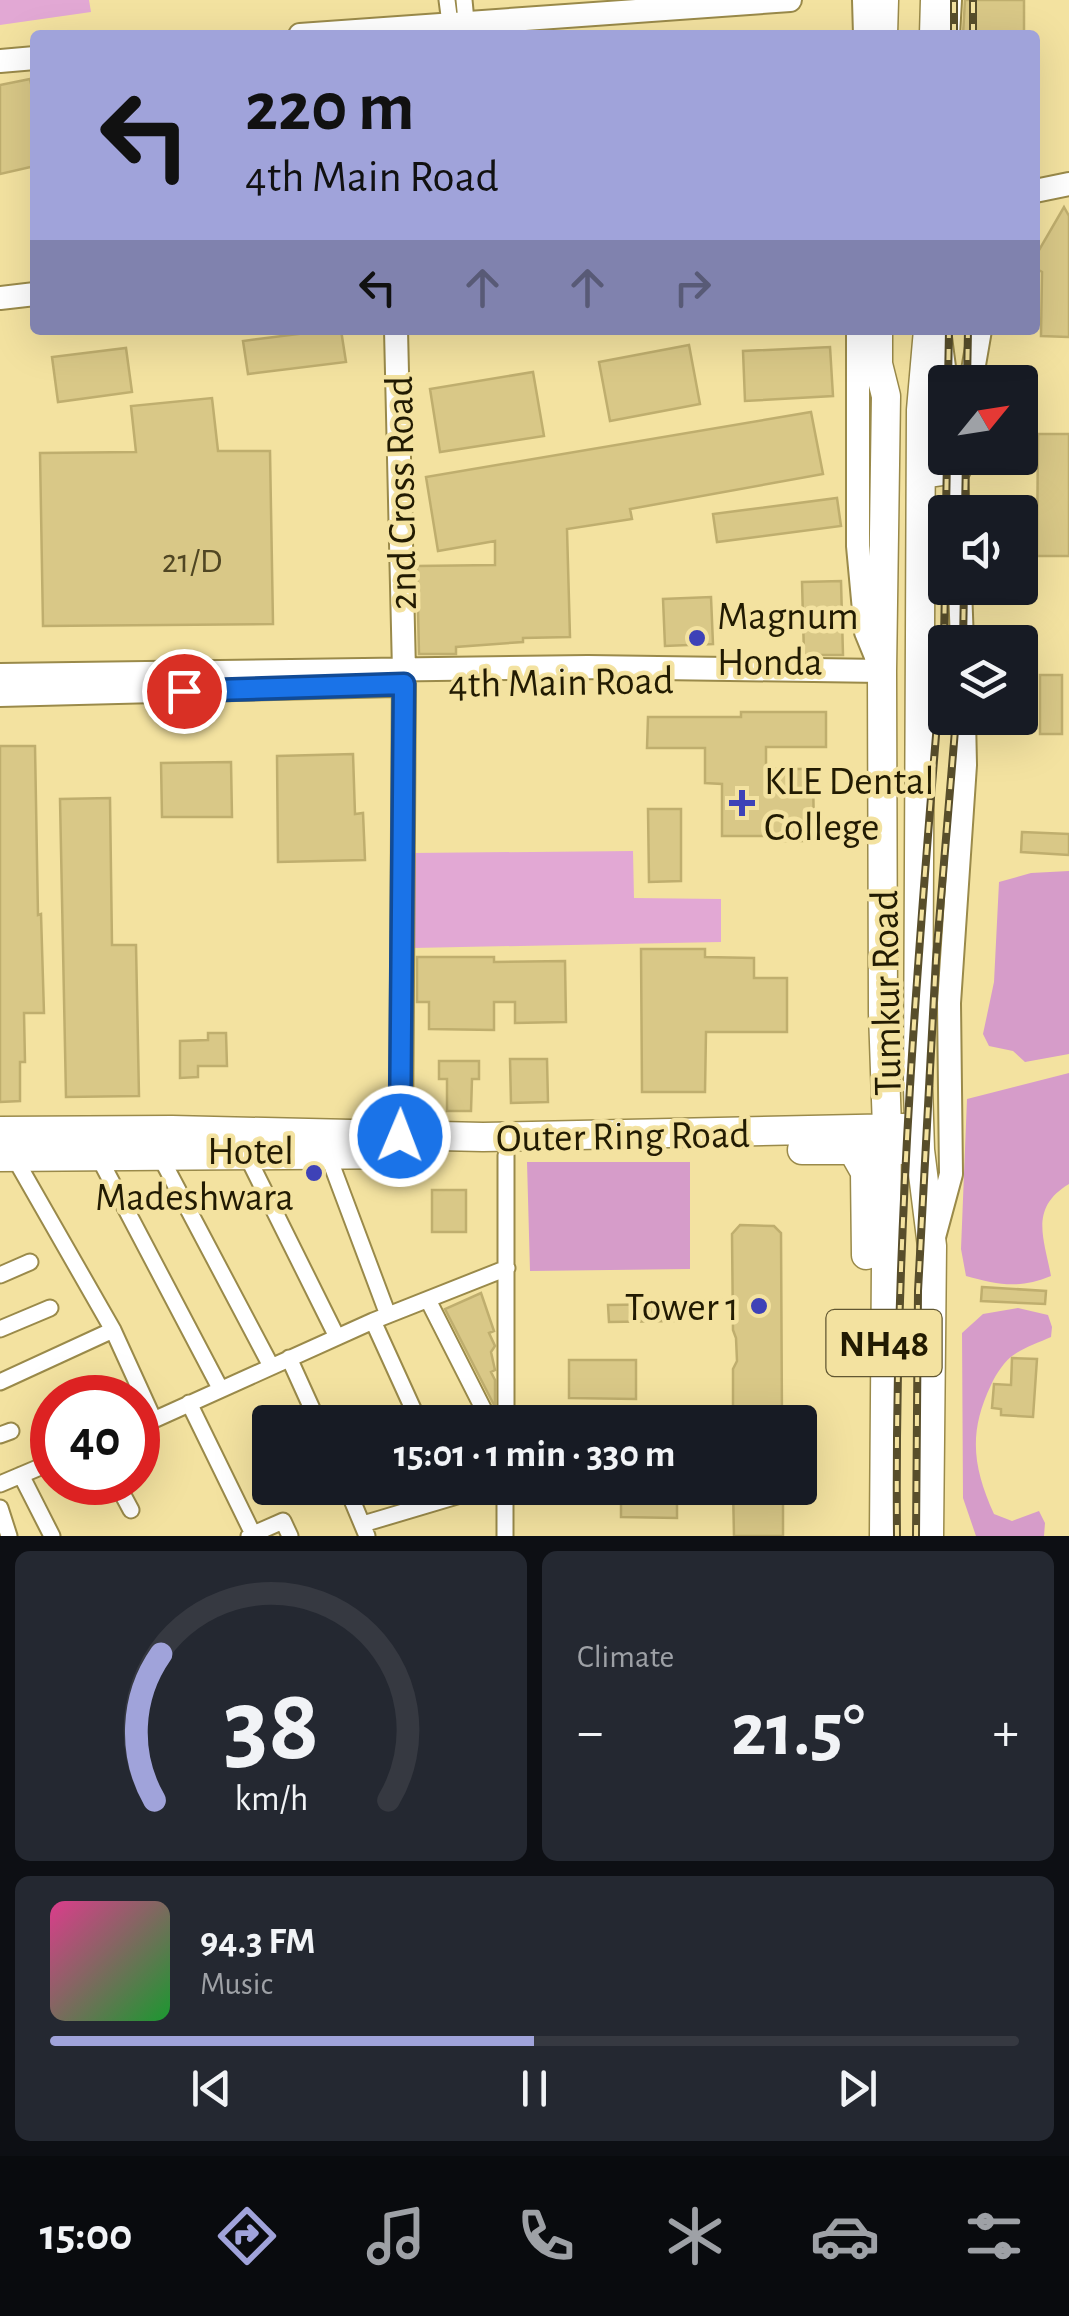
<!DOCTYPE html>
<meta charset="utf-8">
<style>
body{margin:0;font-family:"Alegreya Sans",sans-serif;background:#242831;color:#f1f3f6;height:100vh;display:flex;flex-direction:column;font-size:38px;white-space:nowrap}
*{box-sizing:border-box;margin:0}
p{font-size:32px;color:#9ea1a6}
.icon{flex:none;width:55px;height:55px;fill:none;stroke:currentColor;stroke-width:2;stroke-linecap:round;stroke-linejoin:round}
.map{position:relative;height:1536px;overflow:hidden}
.side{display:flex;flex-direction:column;gap:15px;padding:15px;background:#0d0f14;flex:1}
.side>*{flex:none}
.banner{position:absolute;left:30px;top:30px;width:1010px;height:305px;border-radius:10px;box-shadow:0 10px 40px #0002;background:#a0a3da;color:#111;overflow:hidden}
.needle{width:65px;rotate:60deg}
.controls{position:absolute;left:928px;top:365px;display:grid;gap:20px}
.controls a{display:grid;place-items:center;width:110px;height:110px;border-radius:10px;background:#171b24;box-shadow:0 10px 40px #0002;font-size:50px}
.speed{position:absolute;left:30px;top:1375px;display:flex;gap:20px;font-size:50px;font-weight:700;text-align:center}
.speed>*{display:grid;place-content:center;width:130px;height:130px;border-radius:50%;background:#171b24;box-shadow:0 10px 40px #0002;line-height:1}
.speed .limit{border:15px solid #d22;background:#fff;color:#111}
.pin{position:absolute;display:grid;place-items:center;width:85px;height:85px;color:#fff;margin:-42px;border:5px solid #fff;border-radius:50%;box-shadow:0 2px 10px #0007}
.me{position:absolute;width:110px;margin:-55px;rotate:1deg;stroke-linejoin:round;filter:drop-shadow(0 0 8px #0008)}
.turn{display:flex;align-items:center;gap:35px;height:210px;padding:0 50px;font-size:45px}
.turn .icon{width:130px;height:130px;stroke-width:2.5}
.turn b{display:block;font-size:70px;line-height:85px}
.lanes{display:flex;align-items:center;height:95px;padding:0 50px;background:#0003;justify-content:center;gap:50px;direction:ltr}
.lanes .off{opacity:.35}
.big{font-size:75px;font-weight:700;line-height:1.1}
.side .tile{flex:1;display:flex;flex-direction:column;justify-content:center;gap:15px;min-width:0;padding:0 35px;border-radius:15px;background:#242831}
.side .dial{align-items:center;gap:0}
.dial svg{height:260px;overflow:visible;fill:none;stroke:#363941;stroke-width:7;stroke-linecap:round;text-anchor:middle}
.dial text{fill:#f1f3f6;stroke:none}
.song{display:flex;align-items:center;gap:30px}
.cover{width:120px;height:120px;border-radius:15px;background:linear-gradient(135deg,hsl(330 70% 55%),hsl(130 70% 35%))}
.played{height:10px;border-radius:5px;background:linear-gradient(90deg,#a0a3da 50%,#363941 50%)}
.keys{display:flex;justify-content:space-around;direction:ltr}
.heat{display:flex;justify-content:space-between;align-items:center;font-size:55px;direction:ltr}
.side .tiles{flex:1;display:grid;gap:15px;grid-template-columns:1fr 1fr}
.tile:last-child{grid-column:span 2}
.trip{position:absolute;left:252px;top:1405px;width:565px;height:100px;border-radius:10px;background:#171b24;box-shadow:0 10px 40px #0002;font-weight:700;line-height:100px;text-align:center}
.tabs{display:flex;height:160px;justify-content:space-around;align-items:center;background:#090b0e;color:#9ea1a6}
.tabs .icon{width:70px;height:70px}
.tabs .current{color:#a0a3da}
.tabs b{font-size:45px;color:#f1f3f6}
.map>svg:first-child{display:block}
</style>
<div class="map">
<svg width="1069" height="1536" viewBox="0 0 1069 1536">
<rect width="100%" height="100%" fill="#f3e2a0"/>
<!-- green -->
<path fill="#e2a8d4" d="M0 0H89L91 12 0 25Z
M633 851 634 898 721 899V942L413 948 412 853Z"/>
<!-- forest -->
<path fill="#d69cc9" d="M1069 871V1054L1025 1062 1013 1051 989 1046 983 1034 994 982 999 882 1031 873Z
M1069 1073V1184C1029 1208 1044 1238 1051 1276 1020 1289 998 1285 966 1276L961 1249 967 1099Z
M690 1162V1269L530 1271 527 1162Z
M1018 1308 1048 1315 1052 1327 1051 1337C1040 1342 1025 1347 1015 1354 1005 1360 996 1374 991 1385 968 1433 973 1467 994 1514L1012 1521 1039 1511 1045 1523 1044 1536H976L963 1498 962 1333 983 1314Z
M526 1406H692V1422H526Z"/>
<!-- building -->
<path fill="#d9c887" stroke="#bfae6e" stroke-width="2.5" d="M965 0H1024V35H963Z
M30 79 35 101V166L0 174V85Z
M1064 207 1069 216V337L1041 336 1042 272 1035 268V257Z
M330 330H341L346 362 248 374 243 341Z
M689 345 700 404 610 421 599 362Z
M830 347 833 396 745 401 743 351Z
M126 348 132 392 58 402 52 357Z
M533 372 544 436 440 452 430 389Z
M212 398 218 451H270L273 624 43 626 40 453 136 452 131 406Z
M811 412 823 474 630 509 632 519 567 529 570 637 523 638V642L456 647V654H419L417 566 495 565V541L438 551 426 477Z
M1038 434H1069V556H1037Z
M837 498 841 526 717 542 713 514Z
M841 581 843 655H804L802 582Z
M711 597 713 644 665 646 663 599Z
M1040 675H1062V734H1040Z
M741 712H826V747H766V769H813L814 841H779V836H722V784L705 783V748H647L648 717H741Z
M0 746H35L38 915 41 914 44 1013H24L25 1062H20V1101L0 1102Z
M353 754 355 814 363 813 365 860 278 862 277 756Z
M231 762 232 817H162L161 763Z
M110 798 112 945H136L139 1096 66 1097 60 799Z
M648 809H681V881L649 882Z
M1022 832 1069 834V855L1021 852Z
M641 949H705V957L754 958V978H787V1032H706L705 1092H642Z
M417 957H494V962L565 961 566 1022 515 1023V1002H494V1030L429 1029V1002H417Z
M208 1033H226L227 1066H198V1077L180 1078V1041L208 1040Z
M510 1059H547L548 1102 511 1103Z
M439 1061H479V1079H472L471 1111H447V1079H439Z
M432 1190H466V1232H432Z
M740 1225 774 1226 781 1233 782 1422H733V1369L737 1361 736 1338 733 1330 732 1234Z
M982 1287 1046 1291 1045 1304 981 1301Z
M481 1293 494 1331 489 1333 495 1346 491 1352 495 1370 491 1372 495 1380V1407L445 1309Z
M674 1304V1321L609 1322 608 1305Z
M1012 1358 1037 1359 1033 1417 1001 1415V1409L992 1408 994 1384 1011 1385Z
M569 1360H636V1399L569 1398Z
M621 1488H677V1518L621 1517Z
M733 1488H783V1536H734Z"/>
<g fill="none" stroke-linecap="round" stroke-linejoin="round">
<!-- street casing -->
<g stroke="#9a8a4a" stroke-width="19">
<path id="street" d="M447 0 451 31
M464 0 466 21
M328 1155 388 1315
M98 1156 220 1388
M160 1156 271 1366
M247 1156 337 1337
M0 1275 30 1262
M429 1302 490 1422
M373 1321 419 1422
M0 1329 50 1308
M113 1330 154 1420
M289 1358 318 1422
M0 1382 113 1330 14 1157
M189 1403 253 1534
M506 1422V1155
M138 1427 373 1321 507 1268
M0 1435 11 1431
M21 1475 52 1536
M116 1482 131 1510
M0 1484 52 1462
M347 1488 367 1536
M0 1508 9 1536
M363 1524 484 1488
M249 1536 283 1521 290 1536
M505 1536V1488"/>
</g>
<!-- secondary casing -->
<g stroke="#9a8a4a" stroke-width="26">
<path id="secondary" d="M864 0 865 35
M300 35 790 0
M948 35 950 0
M0 61 35 58
M1035 191 1069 184
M0 298 35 294
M396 330 404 671 401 1136
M939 330 946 382
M971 382 980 330
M955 458 958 512
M960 588 962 642
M0 675 588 667 882 671 866 632 858 546V330
M0 695 395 685
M934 1237 951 1174 949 1003 965 765 964 718"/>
</g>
<!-- highway casing -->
<g stroke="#9a8a4a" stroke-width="31">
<path id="highway" d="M883 35 884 0
M934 35 935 0
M878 330V364L886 396 882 671 883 1013 887 1128 884 1536
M928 330 921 410 918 1087 920 1150 932 1246 929 1536
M922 474 957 469
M0 1131 172 1130 483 1137 903 1128
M852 1149 865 1172 866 1255
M802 1150H904
M0 1157 409 1154"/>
</g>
<!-- street -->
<use href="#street" stroke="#fff" stroke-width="15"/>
<!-- secondary -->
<use href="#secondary" stroke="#fff" stroke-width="22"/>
<!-- highway -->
<use href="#highway" stroke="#fff" stroke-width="28"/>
<!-- rail casing -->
<g stroke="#584e2b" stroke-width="8">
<path id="rail" d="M954 35V0
M973 35V0
M948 382 949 330
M967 382 968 330
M946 512 947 458
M965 512 966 458
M963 642 964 588
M897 1536C894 1236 919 937 944 639L945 587
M916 1536 918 1291 936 959 956 718"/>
</g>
<!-- rail -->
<use href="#rail" stroke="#f3e2a0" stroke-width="4" stroke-dasharray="11" stroke-linecap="butt"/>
</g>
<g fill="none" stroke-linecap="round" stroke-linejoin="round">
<!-- route casing -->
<g stroke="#114b97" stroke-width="25">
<path id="route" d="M184 691 404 684 400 1136"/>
</g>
<!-- route -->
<use href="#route" stroke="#1a73e8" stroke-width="18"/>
</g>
<!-- markers -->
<g fill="#3e42b7" stroke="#f3e2a0" stroke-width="4">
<circle cx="697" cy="638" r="10"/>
<path d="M737 788h10v10h10v10h-10v10h-10v-10h-10v-10h10z"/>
<circle cx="314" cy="1173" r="10"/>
<circle cx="759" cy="1306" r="10"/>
</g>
<g text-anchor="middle" stroke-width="9" stroke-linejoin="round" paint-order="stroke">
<!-- number labels -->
<g font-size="35" fill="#504623">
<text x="192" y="572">21/D</text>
</g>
<!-- shield labels -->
<rect fill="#f3e2a0" stroke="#615731" stroke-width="2.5" x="826.5" y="1310" width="115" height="66" rx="8"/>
<g font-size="38" font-weight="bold" fill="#221b02">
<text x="884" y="1356">NH48</text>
</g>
<!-- street labels -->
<g font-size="40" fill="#221b02" stroke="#f3e2a0">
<text transform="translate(400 493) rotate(-91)" y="14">2nd Cross Road</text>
<text transform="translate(561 681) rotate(-1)" y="14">4th Main Road</text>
<text transform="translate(885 993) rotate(-91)" y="14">Tumkur Road</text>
<text transform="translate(623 1135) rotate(-1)" y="14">Outer Ring Road</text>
</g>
<!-- poi labels -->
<g font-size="40" fill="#221b02" stroke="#f3e2a0" text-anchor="start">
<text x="717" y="629">Magnum<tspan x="717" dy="46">Honda</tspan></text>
<text x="764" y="794">KLE Dental<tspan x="764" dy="46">College</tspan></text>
<text x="294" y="1164" text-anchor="end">Hotel<tspan x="294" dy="46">Madeshwara</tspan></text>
<text x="739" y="1320" text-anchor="end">Tower 1</text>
</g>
</g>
</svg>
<div class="controls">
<a><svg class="needle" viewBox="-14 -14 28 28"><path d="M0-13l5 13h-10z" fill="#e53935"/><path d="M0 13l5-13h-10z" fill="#9ea1a6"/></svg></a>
<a><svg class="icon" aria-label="sound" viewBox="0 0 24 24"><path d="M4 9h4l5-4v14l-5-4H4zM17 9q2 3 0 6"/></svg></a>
<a><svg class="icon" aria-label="layers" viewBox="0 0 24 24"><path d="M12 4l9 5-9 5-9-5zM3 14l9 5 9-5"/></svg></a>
</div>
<div class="speed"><div class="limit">40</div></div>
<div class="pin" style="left:184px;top:691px;background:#d93025"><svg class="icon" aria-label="arrive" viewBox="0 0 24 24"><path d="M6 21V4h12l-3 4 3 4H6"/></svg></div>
<svg class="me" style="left:400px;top:1136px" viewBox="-20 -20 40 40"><circle r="17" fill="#1a73e8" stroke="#fff" stroke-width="3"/><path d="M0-11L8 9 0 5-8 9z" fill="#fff"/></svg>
<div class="trip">15:01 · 1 min · 330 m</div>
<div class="banner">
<div class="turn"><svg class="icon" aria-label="left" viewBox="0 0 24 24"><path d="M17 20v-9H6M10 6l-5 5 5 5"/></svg><div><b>220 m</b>4th Main Road</div></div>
<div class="lanes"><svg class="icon" aria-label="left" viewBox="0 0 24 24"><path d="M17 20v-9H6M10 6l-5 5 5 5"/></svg><svg class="icon off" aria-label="ahead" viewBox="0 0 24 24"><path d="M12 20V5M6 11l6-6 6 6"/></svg><svg class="icon off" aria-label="ahead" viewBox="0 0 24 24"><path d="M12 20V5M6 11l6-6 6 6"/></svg><svg class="icon off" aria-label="right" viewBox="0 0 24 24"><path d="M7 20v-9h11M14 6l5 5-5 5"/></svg></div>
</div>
</div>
<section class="side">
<div class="tiles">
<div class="tile dial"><svg viewBox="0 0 100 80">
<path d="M14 69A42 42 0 1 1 86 69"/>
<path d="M14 69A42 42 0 0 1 16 24" stroke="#a0a3da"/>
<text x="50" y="56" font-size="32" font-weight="700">38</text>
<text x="50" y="72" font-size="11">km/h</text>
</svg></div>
<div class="tile"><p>Climate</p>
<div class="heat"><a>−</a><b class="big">21.5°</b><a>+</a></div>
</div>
<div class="tile">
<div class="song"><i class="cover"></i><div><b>94.3 FM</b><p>Music</p></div></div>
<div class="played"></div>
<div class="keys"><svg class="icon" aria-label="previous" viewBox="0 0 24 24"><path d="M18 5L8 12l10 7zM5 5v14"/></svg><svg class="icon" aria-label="pause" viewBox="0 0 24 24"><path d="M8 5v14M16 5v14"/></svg><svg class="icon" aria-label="next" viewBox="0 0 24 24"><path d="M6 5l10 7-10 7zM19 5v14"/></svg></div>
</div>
</div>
</section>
<nav class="tabs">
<b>15:00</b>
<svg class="icon current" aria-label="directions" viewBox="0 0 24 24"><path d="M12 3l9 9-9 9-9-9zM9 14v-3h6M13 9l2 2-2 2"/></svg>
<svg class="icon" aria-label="music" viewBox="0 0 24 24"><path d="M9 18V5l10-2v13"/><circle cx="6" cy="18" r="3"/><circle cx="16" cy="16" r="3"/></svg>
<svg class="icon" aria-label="phone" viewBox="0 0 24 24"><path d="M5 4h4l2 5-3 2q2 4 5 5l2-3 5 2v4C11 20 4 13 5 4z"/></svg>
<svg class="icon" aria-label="climate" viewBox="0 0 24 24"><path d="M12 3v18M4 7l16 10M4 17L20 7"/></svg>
<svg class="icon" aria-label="car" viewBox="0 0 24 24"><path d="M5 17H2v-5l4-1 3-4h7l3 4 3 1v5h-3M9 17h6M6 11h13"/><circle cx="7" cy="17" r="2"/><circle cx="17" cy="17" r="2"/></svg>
<svg class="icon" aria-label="filters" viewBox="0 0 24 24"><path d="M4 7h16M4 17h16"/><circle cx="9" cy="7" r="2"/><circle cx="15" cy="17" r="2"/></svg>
</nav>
